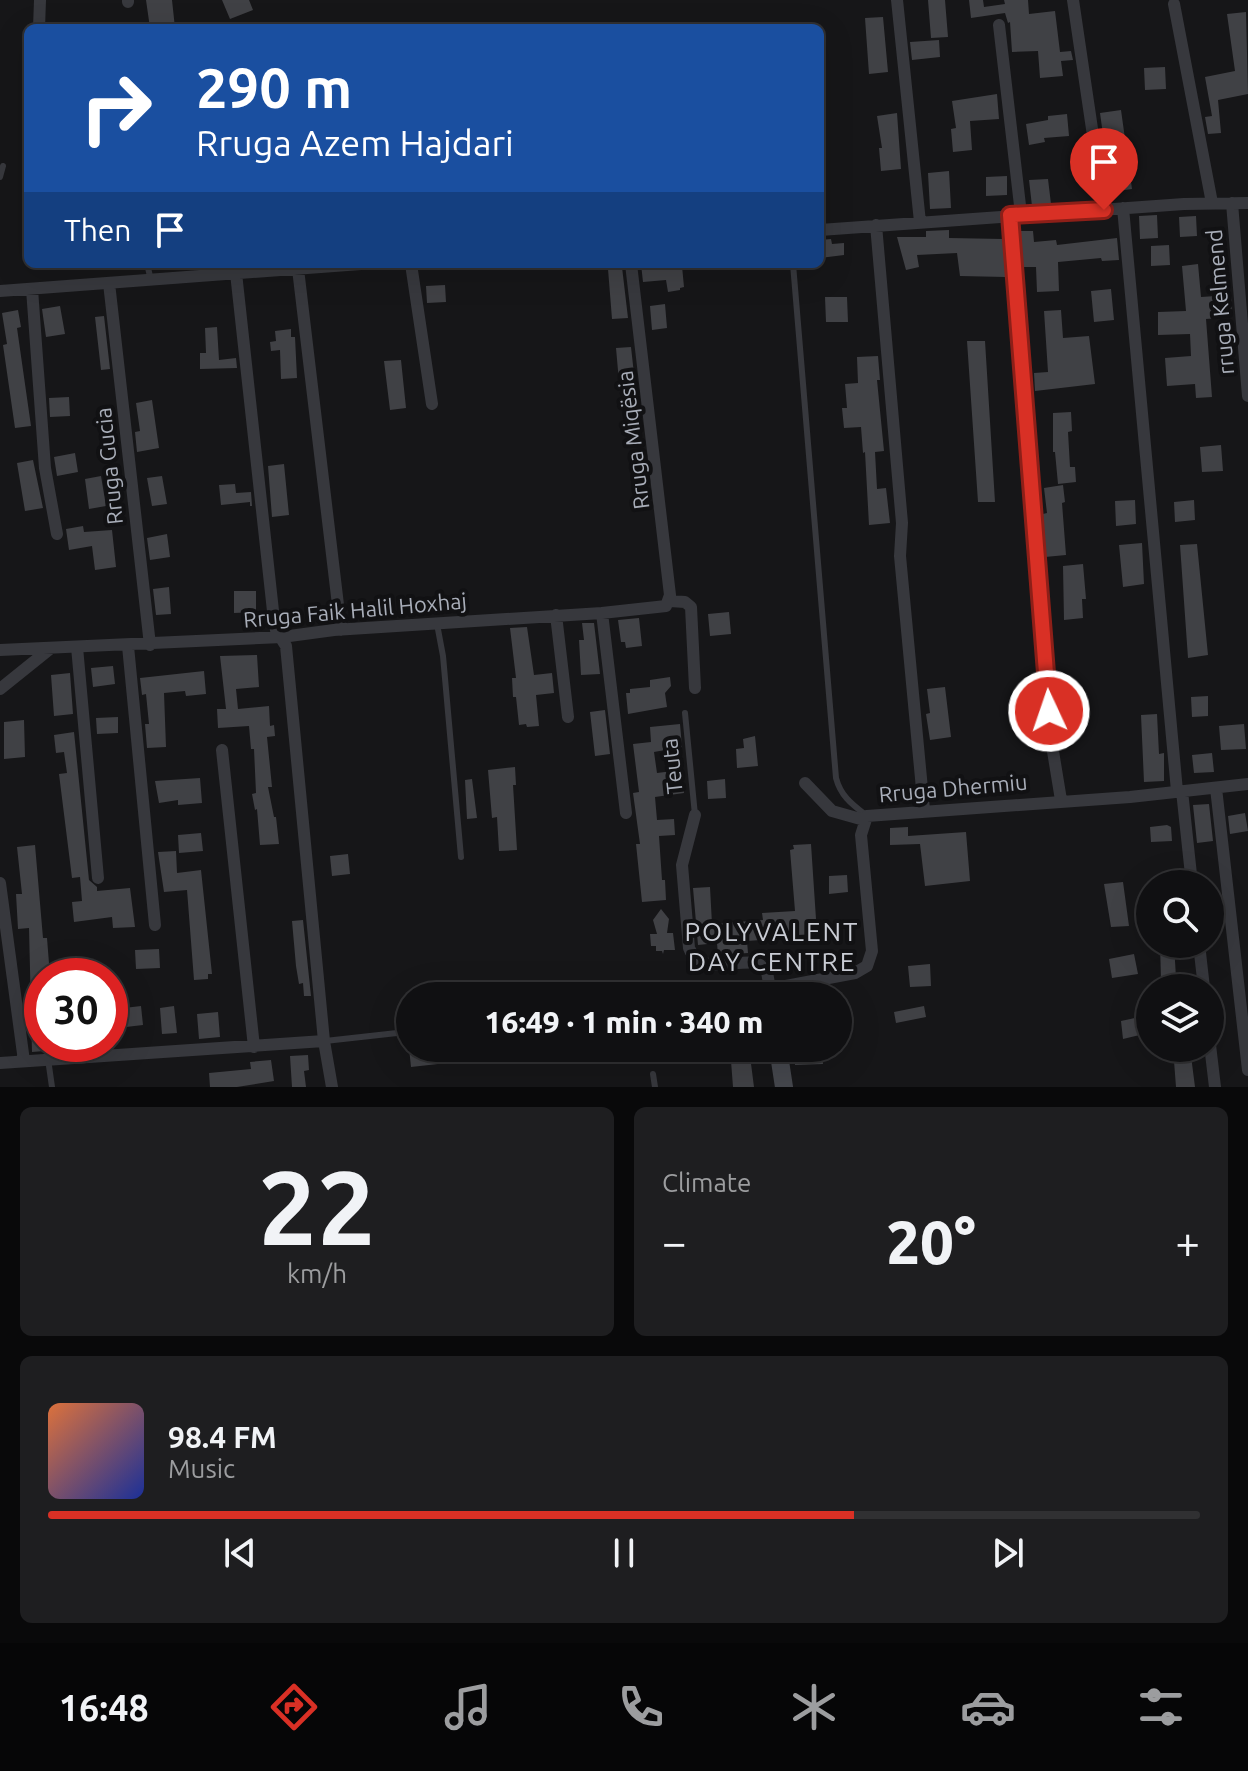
<!DOCTYPE html>
<meta charset="utf-8">
<style>
body{margin:0;font-family:Ubuntu,sans-serif;background:#1e1e20;color:#f1f3f6;height:100vh;display:flex;flex-direction:column;font-size:30px;white-space:nowrap}
*{box-sizing:border-box;margin:0}
p{font-size:26px;color:#9c9d9f}
.icon{flex:none;width:44px;height:44px;fill:none;stroke:currentColor;stroke-width:2;stroke-linecap:round;stroke-linejoin:round}
.map{position:relative;height:1087px;overflow:hidden}
.drawer{display:flex;flex-direction:column;gap:20px;padding:20px;background:#09090a;flex:1}
.drawer>*{flex:none}
.hud{position:absolute;left:24px;top:24px;width:800px;height:244px;border-radius:12px;box-shadow:0 8px 32px #0002,0 0 0 2px #303032;background:#1a4fa0;color:#fff;overflow:hidden}
.controls{position:absolute;left:1136px;top:870px;display:grid;gap:16px}
.controls a{display:grid;place-items:center;width:88px;height:88px;border-radius:50%;background:#101012;box-shadow:0 8px 32px #0002,0 0 0 2px #303032;font-size:40px}
.speed{position:absolute;left:24px;top:958px;display:flex;gap:16px;font-size:40px;font-weight:700;text-align:center}
.speed>*{display:grid;place-content:center;width:104px;height:104px;border-radius:50%;background:#101012;box-shadow:0 8px 32px #0002,0 0 0 2px #303032;line-height:1}
.speed .limit{border:12px solid #d22;background:#fff;color:#111}
.pin{position:absolute;display:grid;place-items:center;width:68px;height:68px;color:#fff;margin:-82px -34px;border-radius:50% 50% 50% 0;rotate:-45deg;box-shadow:0 0 8px #0007}
.pin .icon{rotate:45deg}
.me{position:absolute;width:88px;margin:-44px;rotate:357deg;stroke-linejoin:round;filter:drop-shadow(0 0 6px #0008)}
.turn{display:flex;align-items:center;gap:28px;height:168px;padding:0 40px;font-size:36px}
.turn .icon{width:104px;height:104px;stroke-width:2.5}
.turn b{display:block;font-size:56px;line-height:68px}
.then{display:flex;align-items:center;height:76px;padding:0 40px;background:#0003;gap:16px;font-size:30px}
.big{font-size:60px;font-weight:800;line-height:1.1}
.drawer .tile{flex:1;display:flex;flex-direction:column;justify-content:center;gap:12px;min-width:0;padding:0 28px;border-radius:12px;background:#1e1e20}
.drawer .dial{align-items:center;gap:0}
.dial b{font-size:104px;line-height:1}
.song{display:flex;align-items:center;gap:24px}
.cover{width:96px;height:96px;border-radius:12px;background:linear-gradient(135deg,hsl(20 70% 55%),hsl(230 70% 35%))}
.played{height:8px;border-radius:4px;background:linear-gradient(90deg,#d93025 70%,#303032 70%)}
.keys{display:flex;justify-content:space-around;direction:ltr}
.heat{display:flex;justify-content:space-between;align-items:center;font-size:44px;direction:ltr}
.drawer .tiles{flex:1;display:grid;gap:20px;grid-template-columns:1fr 1fr}
.tile:last-child{grid-column:span 2}
.trip{position:absolute;left:396px;top:982px;width:456px;height:80px;border-radius:40px;background:#101012;box-shadow:0 8px 32px #0002,0 0 0 2px #303032;font-weight:800;line-height:80px;text-align:center}
.tabs{display:flex;height:128px;justify-content:space-around;align-items:center;background:#060607;color:#9c9d9f}
.tabs .icon{width:56px;height:56px}
.tabs .current{color:#d93025}
.tabs b{font-size:36px;color:#f1f3f6}
.map>svg:first-child{display:block}
</style>
<div class="map">
<svg width="1248" height="1087" viewBox="0 0 1248 1087">
<rect width="100%" height="100%" fill="#161618"/>
<!-- building -->
<path fill="#404145" d="M146 0H172L175 28H150Z
M222 0H249L253 10 230 19Z
M928 0H945L948 37 931 38Z
M969 0H983L984 7 1005 4 1004 0H1028L1029 14 1055 11 1060 52 1071 51 1073 60 1061 61 1063 76 1040 78 1038 51 1012 52 1010 22 1008 23 1005 13 971 18Z
M1246 12 1248 94 1218 100 1221 133 1208 134 1205 117 1212 116 1205 77 1235 71 1227 14Z
M883 17 888 72 869 74 865 18Z
M939 40 940 57 912 60 910 42Z
M1165 67 1166 89 1145 90 1144 68Z
M997 94 999 119 970 121 972 150 953 152 951 129 956 128 952 101Z
M1121 110 1132 189 1111 192 1100 113Z
M897 113 901 169 881 171 879 148H882L877 116Z
M1067 114 1069 136 1044 138 1045 142 1029 145 1026 124 1048 120V116Z
M949 171 951 208 930 209 928 173Z
M1007 176V195L986 196V177Z
M1048 179 1051 204 1032 206 1029 180Z
M1157 215 1158 238 1140 239 1139 216Z
M1196 216 1197 236 1180 237 1179 217Z
M949 230V238L1003 239 1006 277 960 276 957 253 917 255 919 267 906 270 897 237H926V231Z
M1020 231H1033L1034 242 1056 240 1057 245 1117 238 1119 260 1102 261 1101 258 1058 262 1059 291 1037 292 1036 267H1023Z
M831 239 832 244 844 243V255L820 258V240Z
M1169 245 1170 265 1151 266V246Z
M641 264H663L664 268 682 266 684 287 680 288V290L668 292 666 280 643 282Z
M1198 264 1201 297 1231 295 1232 317 1206 319 1212 397 1196 398 1195 384 1167 386 1165 358 1191 356 1190 334 1158 335V312L1186 311 1182 266Z
M622 267 628 318 612 319 608 269Z
M445 285 446 302 427 303 426 286Z
M1111 289 1114 320 1094 322 1091 291Z
M825 297H847L848 322H826Z
M665 304 667 328 652 330 650 306Z
M60 306 65 334 46 337 42 309Z
M18 310 21 327 17 328 31 426 15 428 3 345 7 344 2 313Z
M1061 310 1063 338 1089 336 1095 384 1035 391 1034 373 1048 372 1044 311Z
M104 316 110 369 101 370 95 317Z
M217 327 219 360 236 358 237 368 200 369V353H206L205 328Z
M291 329V337H295L297 378 281 379 280 350 271 351 270 342 276 341 275 331Z
M967 341H985L995 502H978Z
M631 347 636 392 620 393 616 348Z
M878 356 880 380H877L884 451 875 452 877 489 886 488 890 523 869 525 865 452 863 453 861 427 844 428 842 408H847L845 384 858 383 857 357Z
M401 360 406 408 390 410 384 361Z
M69 397 70 416 50 417 49 398Z
M152 400 159 448 137 452 135 432 140 431 136 403Z
M1071 412 1072 431 1068 432 1070 467H1075L1076 482 1058 484 1055 452H1053V413Z
M1221 445 1223 471 1202 472 1200 447Z
M75 453 78 472 57 476 54 457Z
M33 460 43 508 25 511 17 463Z
M284 464 289 515 272 517 268 466Z
M101 476 106 506 89 509 85 479Z
M162 476 167 504 152 506 147 478Z
M235 484 236 493 251 492 252 506H250V502L221 505 219 485Z
M1063 485 1065 502 1062 503 1066 555 1045 557 1043 514 1047 513 1044 488Z
M1135 500 1136 524 1116 526 1115 501Z
M1194 500 1195 520 1175 522 1174 502Z
M83 526 84 532 112 530 116 567 95 570 92 546 69 550 66 529Z
M167 534 170 557 150 560 147 538Z
M1142 543 1144 584 1123 587 1119 545Z
M1197 544 1208 655 1188 658 1180 545Z
M1083 564 1086 599H1082L1083 618 1064 620 1063 566Z
M169 587 171 614 156 615 153 589Z
M234 591H256V612L234 613Z
M729 612 731 634 710 636 708 614Z
M639 618 642 646 626 648 625 642H621L618 620Z
M582 623H594L600 674 581 675 579 640H584Z
M527 627 534 675 552 673 554 693 536 695 539 726 527 727 526 724 519 725 516 697H513L512 678H516L510 628Z
M257 655 259 687 236 689 238 709 269 706 270 726 274 725 275 736 267 737 272 787H268L274 817H276L279 844 260 845 257 809 255 810 252 794 256 793 254 749H251L249 726 218 728 217 709H226L220 656Z
M113 666 115 684 93 687 91 668Z
M204 671 206 694 186 696 185 691 164 693 166 747 147 748 145 724H149L146 694 142 695 140 678Z
M70 673 73 714 54 716 51 675Z
M670 677 671 686 665 693 667 707 628 714 626 693H630V689L650 687V680Z
M945 687 951 737 930 740 926 714 930 713 927 689Z
M1208 696V716L1192 717 1191 697Z
M605 710 610 754 595 756 590 712Z
M1157 714 1159 754 1164 753V781L1144 782 1141 715Z
M118 717V733L97 734 96 718Z
M24 720 25 757 4 759V722Z
M680 724 682 747 654 752 657 773 681 770 684 793 655 797 657 820 674 819 675 835 659 836 662 880H665L666 900 642 902 636 844H640L633 793 639 792 633 744 651 742 650 727Z
M1244 724 1246 749 1221 750 1219 726Z
M74 732 89 880 97 887V891L130 888 135 927 113 928 112 917 74 922 72 902 82 901 80 877 72 878 59 774 67 773 64 752 56 753 54 735Z
M755 736 758 766 737 768 736 749 744 748 743 739Z
M1212 753 1214 772 1194 773 1192 755Z
M515 767 516 785H513L517 850 499 851 497 817 492 818 488 770Z
M200 778 202 803 178 805V800L159 803 155 781Z
M472 779 477 818 467 819 465 780Z
M725 779 726 798 708 799 707 781Z
M1209 804 1213 841 1197 843 1193 805Z
M1245 813 1248 831 1230 834 1228 816Z
M1167 825 1171 827 1172 841 1151 842 1150 827Z
M908 827V836L966 832 970 881 925 886 920 844 890 845V828Z
M201 833 203 851 179 853 178 835Z
M811 844 817 934 797 935V931L775 932V939L747 941 748 953 718 955 717 943 698 945 693 888 710 887 712 924 763 920 762 913 795 911 790 850 794 849 793 845Z
M35 845 43 938H47L50 976H42V1044H81V1048L32 1052 29 928 18 929 16 894H22L17 847Z
M176 851 177 873 201 870 212 974H208V979L194 980 187 890 164 892 158 852Z
M348 854 350 874 332 876 330 856Z
M847 875 848 892 829 894V876Z
M1123 882 1129 926 1111 927 1104 884Z
M661 909 669 919 667 933H673L675 950H664L663 954 662 951H656V946H651L650 934H657L653 920Z
M303 920 311 996H304L303 983 299 984 296 966 292 921Z
M1160 944H1174L1176 978 1161 980Z
M159 949 160 968 136 969 135 950Z
M1134 954 1138 974 1112 978 1109 959Z
M930 964 931 986 910 987 908 966Z
M141 1006 143 1025 126 1027 124 1008Z
M174 1006 177 1033 162 1034 160 1008Z
M924 1006 926 1017 896 1023 894 1012Z
M218 1012 220 1037 199 1039 197 1014Z
M1144 1016 1148 1033 1123 1039 1121 1021Z
M409 1048 437 1049 438 1064 411 1067Z
M730 1048H749L754 1087H733Z
M821 1048 823 1064 795 1065 794 1050Z
M1173 1048H1190L1195 1087H1176Z
M308 1055 309 1070 304 1071 306 1087H292L290 1056Z
M271 1060 274 1081 237 1087H210L209 1073 251 1069 250 1062Z"/>
<g fill="none" stroke-linecap="round" stroke-linejoin="round">
<!-- lane -->
<path stroke="#37383d" stroke-width="6" d="M0 177 3 166
M147 264 151 280
M793 264 836 778C841 797 853 805 867 816
M437 624 443 656 461 857
M685 713 695 815
M325 1041 397 1033
M48 1059 52 1087
M653 1074 655 1087"/>
<!-- street -->
<path stroke="#37383d" stroke-width="12" d="M128 0V2
M897 0 920 222
M1073 0 1104 210
M1174 4 1212 203
M999 25 1021 214
M39 28 40 0
M1232 203 1248 396
M1123 208 1177 791
M1010 215 1050 733 1061 800
M876 225 902 523 900 556 924 810
M820 230 1184 204 1248 203
M411 264 432 404
M298 269 341 630
M236 273 274 620 276 630 286 646 324 1041 332 1087
M109 283 150 645
M32 289 45 468 57 534
M0 291 361 264
M670 601 685 602 691 607 695 688
M602 613 626 813
M556 615 568 717
M128 646 155 925
M77 647 98 878
M0 650 282 637 334 630 602 613 666 606 670 595 631 264
M0 689 51 648
M222 750 254 1047
M805 783 832 811 864 820
M1216 788 1248 1070
M1182 791 1192 884
M695 815 682 865 689 948C700 976 735 959 758 963L767 972 770 989 855 973 867 966 872 951 861 835 867 816 1130 797 1248 784
M0 883 24 1061
M1199 944 1204 988
M1210 1045 1215 1087
M0 1063 324 1041"/>
<!-- secondary -->
<path stroke="#45474d" stroke-width="18" d="M770 989 771 996
M778 1048 784 1087"/>
</g>
<g fill="none" stroke-linecap="round" stroke-linejoin="round">
<!-- route casing -->
<g stroke="#8d1f18" stroke-width="20">
<path id="route" d="M1049 711 1010 215 1104 210"/>
</g>
<!-- route -->
<use href="#route" stroke="#d93025" stroke-width="14"/>
</g>
<g text-anchor="middle" stroke-width="8" stroke-linejoin="round" paint-order="stroke">
<!-- street labels -->
<g font-size="22" fill="#a8adb8" stroke="#111113">
<text transform="translate(1220 302) rotate(-95)" y="8">rruga Kelmend</text>
<text transform="translate(633 440) rotate(-97)" y="8">Rruga Miqësia</text>
<text transform="translate(109 466) rotate(-96)" y="8">Rruga Gucia</text>
<text transform="translate(355 610) rotate(-5)" y="8">Rruga Faik Halil Hoxhaj</text>
<text transform="translate(672 766) rotate(-96)" y="8">Teuta</text>
<text transform="translate(953 788) rotate(-5)" y="8">Rruga Dhermiu</text>
</g>
<!-- quarter labels -->
<g font-size="26" letter-spacing="2" fill="#c9ccd4" stroke="#111113">
<text x="772" y="941">POLYVALENT<tspan x="772" dy="30">DAY CENTRE</tspan></text>
</g>
</g>
</svg>
<div class="controls">
<a><svg class="icon" aria-label="search" viewBox="0 0 24 24"><circle cx="10" cy="10" r="6"/><path d="M15 15l6 6"/></svg></a>
<a><svg class="icon" aria-label="layers" viewBox="0 0 24 24"><path d="M12 4l9 5-9 5-9-5zM3 14l9 5 9-5"/></svg></a>
</div>
<div class="speed"><div class="limit">30</div></div>
<div class="pin" style="left:1104px;top:210px;background:#d93025"><svg class="icon" aria-label="arrive" viewBox="0 0 24 24"><path d="M6 21V4h12l-3 4 3 4H6"/></svg></div>
<svg class="me" style="left:1049px;top:711px" viewBox="-20 -20 40 40"><circle r="17" fill="#d93025" stroke="#fff" stroke-width="3"/><path d="M0-11L8 9 0 5-8 9z" fill="#fff"/></svg>
<div class="trip">16:49 · 1 min · 340 m</div>
<div class="hud">
<div class="turn"><svg class="icon" aria-label="right" viewBox="0 0 24 24"><path d="M7 20v-9h11M14 6l5 5-5 5"/></svg><div><b>290 m</b>Rruga Azem Hajdari</div></div>
<div class="then">Then<svg class="icon" aria-label="arrive" viewBox="0 0 24 24"><path d="M6 21V4h12l-3 4 3 4H6"/></svg></div>
</div>
</div>
<section class="drawer">
<div class="tiles">
<div class="tile dial"><b>22</b><p>km/h</p></div>
<div class="tile"><p>Climate</p>
<div class="heat"><a>−</a><b class="big">20°</b><a>+</a></div>
</div>
<div class="tile">
<div class="song"><i class="cover"></i><div><b>98.4 FM</b><p>Music</p></div></div>
<div class="played"></div>
<div class="keys"><svg class="icon" aria-label="previous" viewBox="0 0 24 24"><path d="M18 5L8 12l10 7zM5 5v14"/></svg><svg class="icon" aria-label="pause" viewBox="0 0 24 24"><path d="M8 5v14M16 5v14"/></svg><svg class="icon" aria-label="next" viewBox="0 0 24 24"><path d="M6 5l10 7-10 7zM19 5v14"/></svg></div>
</div>
</div>
</section>
<nav class="tabs">
<b>16:48</b>
<svg class="icon current" aria-label="directions" viewBox="0 0 24 24"><path d="M12 3l9 9-9 9-9-9zM9 14v-3h6M13 9l2 2-2 2"/></svg>
<svg class="icon" aria-label="music" viewBox="0 0 24 24"><path d="M9 18V5l10-2v13"/><circle cx="6" cy="18" r="3"/><circle cx="16" cy="16" r="3"/></svg>
<svg class="icon" aria-label="phone" viewBox="0 0 24 24"><path d="M5 4h4l2 5-3 2q2 4 5 5l2-3 5 2v4C11 20 4 13 5 4z"/></svg>
<svg class="icon" aria-label="climate" viewBox="0 0 24 24"><path d="M12 3v18M4 7l16 10M4 17L20 7"/></svg>
<svg class="icon" aria-label="car" viewBox="0 0 24 24"><path d="M5 17H2v-5l4-1 3-4h7l3 4 3 1v5h-3M9 17h6M6 11h13"/><circle cx="7" cy="17" r="2"/><circle cx="17" cy="17" r="2"/></svg>
<svg class="icon" aria-label="filters" viewBox="0 0 24 24"><path d="M4 7h16M4 17h16"/><circle cx="9" cy="7" r="2"/><circle cx="15" cy="17" r="2"/></svg>
</nav>
